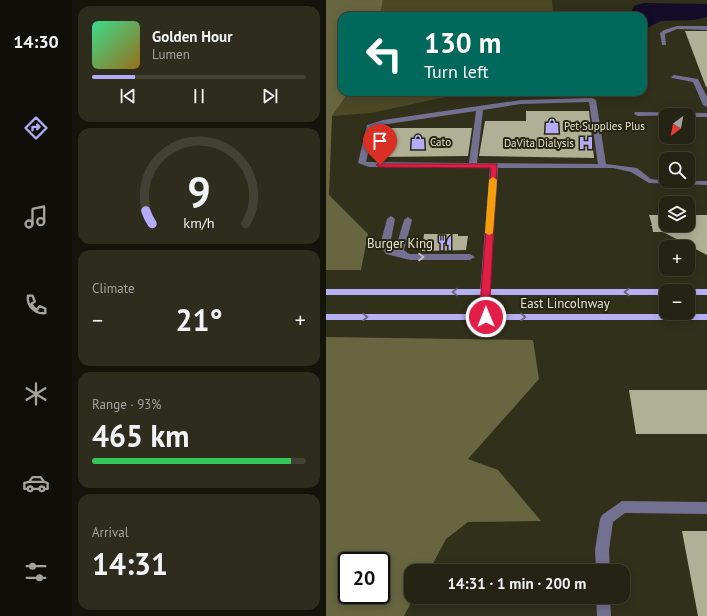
<!DOCTYPE html>
<meta charset="utf-8">
<style>
body{margin:0;font-family:"PT Sans",sans-serif;background:#2d2c1d;color:#f1f3f6;height:100vh;display:flex;flex-direction:column;font-size:15px;white-space:nowrap}
*{box-sizing:border-box;margin:0}
p{font-size:13px;color:#a3a4a0}
.icon{flex:none;width:22px;height:22px;fill:none;stroke:currentColor;stroke-width:2;stroke-linecap:round;stroke-linejoin:round}
.map{position:relative;flex:1;overflow:hidden}
.details{display:flex;flex-direction:column;gap:6px;padding:6px;background:#14140b;width:254px}
.details>*{flex:none}
.banner{position:absolute;left:12px;top:12px;width:309px;height:84px;border-radius:12px;box-shadow:0 2px 10px #0003,0 0 0 1px #424134;background:#00695c;color:#fff;overflow:hidden}
.needle{width:26px;rotate:212deg}
.controls{position:absolute;left:333px;top:108px;display:grid;gap:8px}
.controls a{display:grid;place-items:center;width:36px;height:36px;border-radius:8px;background:#252414;box-shadow:0 2px 10px #0003,0 0 0 1px #424134;font-size:20px}
.speed{position:absolute;left:12px;top:552px;display:flex;gap:8px;font-size:20px;font-weight:700;text-align:center}
.speed>*{display:grid;place-content:center;width:52px;height:52px;border-radius:50%;background:#252414;box-shadow:0 2px 10px #0003,0 0 0 1px #424134;line-height:1}
.speed .limit{border:2px solid #111;border-radius:6px;background:#fff;color:#111}
.pin{position:absolute;display:grid;place-items:center;width:34px;height:34px;color:#fff;margin:-41px -17px;border-radius:50% 50% 50% 0;rotate:-45deg;box-shadow:0 0 4px #0007}
.pin .icon{rotate:45deg}
.me{position:absolute;width:44px;margin:-22px;rotate:359deg;stroke-linejoin:round;filter:drop-shadow(0 0 3px #0008)}
.turn{display:flex;align-items:center;gap:14px;height:84px;padding:0 20px;font-size:18px}
.turn .icon{width:52px;height:52px;stroke-width:2.5}
.turn b{display:block;font-size:28px;line-height:34px}
.big{font-size:30px;font-weight:700;line-height:1.1}
.details .widget{flex:1;display:flex;flex-direction:column;justify-content:center;gap:6px;min-width:0;padding:0 14px;border-radius:12px;background:#2d2c1d}
.details .dial{align-items:center;gap:0}
.dial svg{height:104px;overflow:visible;fill:none;stroke:#424134;stroke-width:7;stroke-linecap:round;text-anchor:middle}
.dial text{fill:#f1f3f6;stroke:none}
.song{display:flex;align-items:center;gap:12px}
.cover{width:48px;height:48px;border-radius:6px;background:linear-gradient(135deg,hsl(150 70% 55%),hsl(40 70% 35%))}
.played{height:4px;border-radius:2px;background:linear-gradient(90deg,#b4acf9 20%,#424134 20%)}
.keys{display:flex;justify-content:space-around;direction:ltr}
.heat{display:flex;justify-content:space-between;align-items:center;font-size:22px;direction:ltr}
.charge{height:6px;border-radius:3px;background:linear-gradient(90deg,#34c759 93%,#424134 0)}
.trip{position:absolute;left:78px;top:564px;width:226px;height:40px;border-radius:12px;background:#252414;box-shadow:0 2px 10px #0003,0 0 0 1px #424134;font-weight:700;line-height:40px;text-align:center}
main{display:flex;flex:1;min-height:0}
.tabs{display:flex;flex-direction:column;width:72px;justify-content:space-around;align-items:center;background:#0f0e08;color:#a3a4a0}
.tabs .icon{width:28px;height:28px}
.tabs .on{color:#b4acf9}
.tabs b{font-size:18px;color:#f1f3f6}
.map>svg:first-child{display:block}
</style>
<main>
<nav class="tabs">
<b>14:30</b>
<svg class="icon on" aria-label="directions" viewBox="0 0 24 24"><path d="M12 3l9 9-9 9-9-9zM9 14v-3h6M13 9l2 2-2 2"/></svg>
<svg class="icon" aria-label="music" viewBox="0 0 24 24"><path d="M9 18V5l10-2v13"/><circle cx="6" cy="18" r="3"/><circle cx="16" cy="16" r="3"/></svg>
<svg class="icon" aria-label="phone" viewBox="0 0 24 24"><path d="M5 4h4l2 5-3 2q2 4 5 5l2-3 5 2v4C11 20 4 13 5 4z"/></svg>
<svg class="icon" aria-label="climate" viewBox="0 0 24 24"><path d="M12 3v18M4 7l16 10M4 17L20 7"/></svg>
<svg class="icon" aria-label="car" viewBox="0 0 24 24"><path d="M5 17H2v-5l4-1 3-4h7l3 4 3 1v5h-3M9 17h6M6 11h13"/><circle cx="7" cy="17" r="2"/><circle cx="17" cy="17" r="2"/></svg>
<svg class="icon" aria-label="filters" viewBox="0 0 24 24"><path d="M4 7h16M4 17h16"/><circle cx="9" cy="7" r="2"/><circle cx="15" cy="17" r="2"/></svg>
</nav>
<section class="details">
<div class="widget">
<div class="song"><i class="cover"></i><div><b>Golden Hour</b><p>Lumen</p></div></div>
<div class="played"></div>
<div class="keys"><svg class="icon" aria-label="previous" viewBox="0 0 24 24"><path d="M18 5L8 12l10 7zM5 5v14"/></svg><svg class="icon" aria-label="pause" viewBox="0 0 24 24"><path d="M8 5v14M16 5v14"/></svg><svg class="icon" aria-label="next" viewBox="0 0 24 24"><path d="M6 5l10 7-10 7zM19 5v14"/></svg></div>
</div>
<div class="widget dial"><svg viewBox="0 0 100 80">
<path d="M14 69A42 42 0 1 1 86 69"/>
<path d="M14 69A42 42 0 0 1 9 59" stroke="#b4acf9"/>
<text x="50" y="56" font-size="32" font-weight="700">9</text>
<text x="50" y="72" font-size="11">km/h</text>
</svg></div>
<div class="widget"><p>Climate</p>
<div class="heat"><a>−</a><b class="big">21°</b><a>+</a></div>
</div>
<div class="widget"><p>Range · 93%</p><b class="big">465 km</b><div class="charge"></div></div>
<div class="widget"><p>Arrival</p><b class="big">14:31</b></div>
</section>
<div class="map">
<svg width="381" height="616" viewBox="0 0 381 616">
<rect width="100%" height="100%" fill="#31301b"/>
<!-- green -->
<path fill="#4b4926" d="M57 0H226L227 16H54Z
M23 92H143L45 113 6 116Z"/>
<!-- forest -->
<path fill="#676641" fill-rule="evenodd" d="M0 0H57L54 16H16V92H23L6 116 3 195 42 234 35 270H0Z
M0 337 207 340 213 379 142 459 172 470 215 521 142 522 120 539 103 571H85V597H88L78 616H0ZM21 561H55V595H21Z"/>
<!-- water -->
<path fill="#130d29" d="M317 3 381 4V17L368 20 335 21 317 30V16H307L305 12 308 6Z"/>
<!-- building -->
<path fill="#b0b096" d="M359 31H381V87H380Z
M200 111H263L268 158 153 156 159 121H200Z
M59 128H146L142 156 53 157Z
M323 215H340V225H362V215H381V255L337 232H327L326 226 324 225H326Z
M98 234H132V236H142L140 250 96 251Z
M303 390H381V434H310Z
M356 531H381V616H372Z"/>
<g fill="none" stroke-linecap="round" stroke-linejoin="round">
<!-- minor -->
<path fill="#737091" fill-rule="evenodd" d="M351 26H381V30L351 29 339 34 340 45H336L334 33 338 30Z
M348 75 372 79 381 97V107L377 105 367 82 346 78 345 77Z
M266 98 270 100 280 164 311 168 325 179 340 181H381V185L323 183 305 172 287 168H172L164 292 165 317 164 319H156L155 317 154 292 164 168 43 167 32 163 41 125 57 120 195 100ZM263 102 272 164 151 163 157 110 195 104ZM150 111 143 163 40 162 48 126Z
M309 112 381 113V117H362V115L312 116 308 114Z
M65 216 69 219 64 245 66 250H69L78 220 82 217 86 220 78 250 83 254H144L149 257 144 260H84L60 254 54 245 61 219Z
M296 501 381 502V514L299 513 287 522 283 550 284 571H270L269 550 274 519 276 515Z
M270 597H284L285 616H271Z"/>
<!-- major -->
<path fill="#b6aff4" fill-rule="evenodd" d="M0 289H340L344 291H340V295H0Z
M362 289H381V295H362V291H358Z
M0 314H381V320H0Z"/>
</g>
<!-- one-way arrows -->
<defs><path id="oneway-chevron" d="M-2-3.5L2.5 0L-2 3.5" fill="none" stroke-width="1.6" stroke-linecap="round" stroke-linejoin="round"/></defs>
<use stroke="#c2c1c1" href="#oneway-chevron" transform="translate(95 257)"/>
<g stroke="#686477">
<use href="#oneway-chevron" transform="translate(129 292) rotate(180)"/>
<use href="#oneway-chevron" transform="translate(301 292) rotate(180)"/>
<use href="#oneway-chevron" transform="translate(39 317)"/>
<use href="#oneway-chevron" transform="translate(197 317)"/>
</g>
<!-- route -->
<path fill="#e11d48" stroke="#92132f" d="M51 164H171L163 319H157L155 317V292L165 168 54 167 50 165Z"/>
<!-- slow -->
<path fill="#f59e0b" d="M167 177 171 180 167 233 163 235 159 233 163 180Z"/>
<!-- icons -->
<defs>
<g id="shop-bare" transform="scale(1.2)"><path d="M-5-2.5h2.3a2.7 3.5 0 0 1 5.4 0H5L5.5 6h-11ZM-1.5-2.5h3a1.5 2.3 0 0 0-3 0Z" fill="#b4acf9" stroke="#282611" stroke-width="2.5" paint-order="stroke"/></g>
<g id="hospital-bare" transform="scale(1.2)"><path d="M-5-5h3v3.5h4V-5h3V5h-3V1.5h-4V5h-3Z" fill="#b4acf9" stroke="#282611" stroke-width="2.5" paint-order="stroke"/></g>
<g id="restaurant-bare" transform="scale(1.2)"><path d="M-5-6h1v4h1v-4h1v4h1v-4h1v5L-1.5 .5V6h-2V.5L-5-1ZM5-6V6H3V1.5H1.5Q1.5-4 5-6Z" fill="#b4acf9" stroke="#282611" stroke-width="2.5" paint-order="stroke"/></g>
</defs>
<g fill-rule="evenodd">
<use href="#shop-bare" x="226" y="126"/>
<use href="#shop-bare" x="92" y="142"/>
<use href="#hospital-bare" x="260" y="143"/>
<use href="#restaurant-bare" x="119" y="243"/>
</g>
<g text-anchor="middle" stroke-width="4" stroke-linejoin="round" paint-order="stroke">
<!-- far-poi labels -->
<g font-size="11" fill="#e4e4d6" stroke="#282611" text-anchor="start">
<text x="238" y="130">Pet Supplies Plus</text>
<text x="104" y="146">Cato</text>
<text x="248" y="147" text-anchor="end">DaVita Dialysis</text>
</g>
<!-- poi labels -->
<g font-size="13" fill="#e4e4d6" stroke="#282611" text-anchor="end">
<text x="107" y="248">Burger King</text>
</g>
<!-- street labels -->
<g font-size="13" fill="#e4e4d6" stroke="#282611">
<text x="239" y="308">East Lincolnway</text>
</g>
</g>
</svg>
<div class="controls">
<a><svg class="needle" viewBox="-14 -14 28 28"><path d="M0-13l5 13h-10z" fill="#e53935"/><path d="M0 13l5-13h-10z" fill="#a3a4a0"/></svg></a>
<a><svg class="icon" aria-label="search" viewBox="0 0 24 24"><circle cx="10" cy="10" r="6"/><path d="M15 15l6 6"/></svg></a>
<a><svg class="icon" aria-label="layers" viewBox="0 0 24 24"><path d="M12 4l9 5-9 5-9-5zM3 14l9 5 9-5"/></svg></a>
<a>+</a>
<a>−</a>
</div>
<div class="speed"><div class="limit">20</div></div>
<div class="pin" style="left:54px;top:165px;background:#d93025"><svg class="icon" aria-label="arrive" viewBox="0 0 24 24"><path d="M6 21V4h12l-3 4 3 4H6"/></svg></div>
<svg class="me" style="left:160px;top:317px" viewBox="-20 -20 40 40"><circle r="17" fill="#e11d48" stroke="#fff" stroke-width="3"/><path d="M0-11L8 9 0 5-8 9z" fill="#fff"/></svg>
<div class="trip">14:31 · 1 min · 200 m</div>
<div class="banner">
<div class="turn"><svg class="icon" aria-label="left" viewBox="0 0 24 24"><path d="M17 20v-9H6M10 6l-5 5 5 5"/></svg><div><b>130 m</b>Turn left</div></div>
</div>
</div>
</main>
